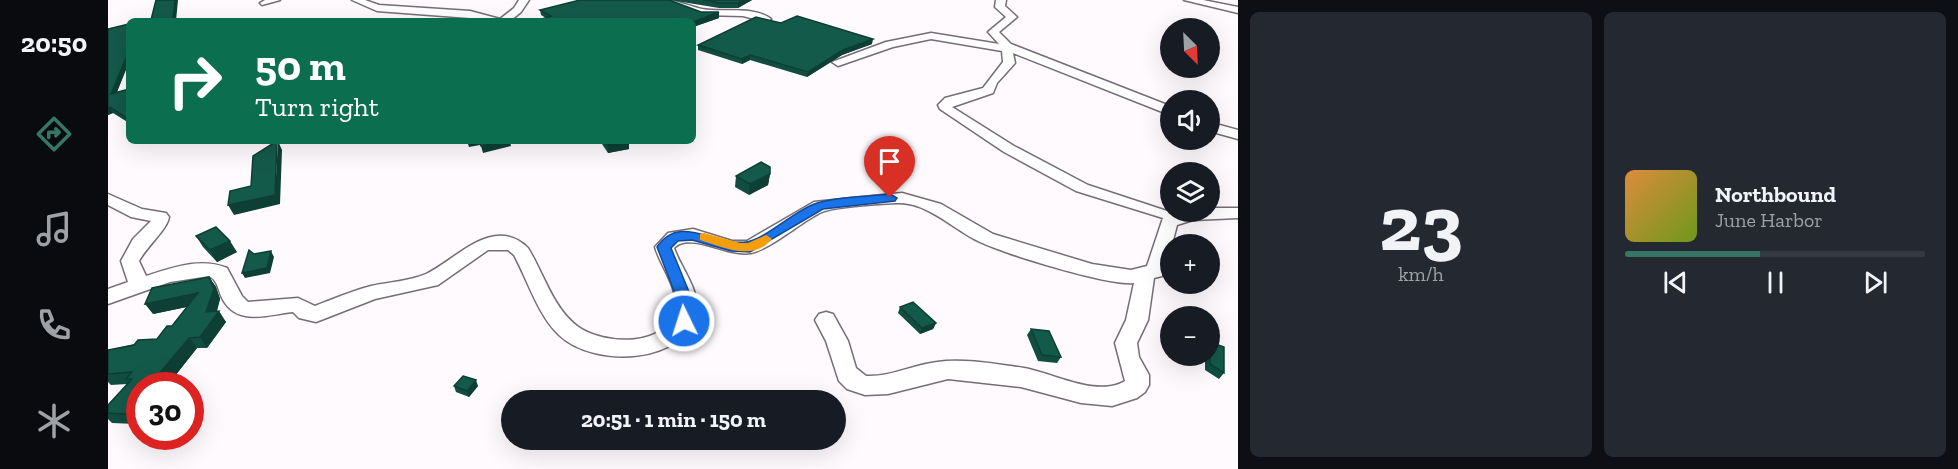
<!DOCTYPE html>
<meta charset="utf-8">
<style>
body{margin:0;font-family:"Zilla Slab",serif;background:#242831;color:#f1f3f6;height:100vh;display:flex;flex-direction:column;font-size:22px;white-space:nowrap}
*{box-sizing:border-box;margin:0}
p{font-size:20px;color:#9ea1a6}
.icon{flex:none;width:33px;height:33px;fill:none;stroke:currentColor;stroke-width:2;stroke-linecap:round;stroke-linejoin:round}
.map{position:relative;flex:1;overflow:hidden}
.drawer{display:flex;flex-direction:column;gap:12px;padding:12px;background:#0d0f14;width:720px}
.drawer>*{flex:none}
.top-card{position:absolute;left:18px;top:18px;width:570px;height:126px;border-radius:9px;box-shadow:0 6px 24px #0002;background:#0b6e4f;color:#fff;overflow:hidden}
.needle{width:39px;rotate:156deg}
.fabs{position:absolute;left:1052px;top:18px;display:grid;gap:12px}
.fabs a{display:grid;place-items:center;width:60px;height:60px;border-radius:50%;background:#171b24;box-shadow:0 6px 24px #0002;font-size:30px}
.speed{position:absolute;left:18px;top:372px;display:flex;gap:12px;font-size:30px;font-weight:700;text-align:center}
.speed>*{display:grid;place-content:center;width:78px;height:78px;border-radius:50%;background:#171b24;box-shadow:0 6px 24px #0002;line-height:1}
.speed .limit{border:9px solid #d22;background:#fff;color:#111}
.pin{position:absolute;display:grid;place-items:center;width:51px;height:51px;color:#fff;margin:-62px -26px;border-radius:50% 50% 50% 0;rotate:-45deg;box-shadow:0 0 6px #0007}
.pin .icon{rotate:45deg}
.me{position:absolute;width:66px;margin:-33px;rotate:356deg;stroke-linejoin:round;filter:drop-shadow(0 0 4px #0008)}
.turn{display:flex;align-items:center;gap:21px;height:126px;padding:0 30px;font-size:27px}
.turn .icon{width:78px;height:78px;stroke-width:2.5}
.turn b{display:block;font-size:42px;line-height:51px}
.drawer .widget{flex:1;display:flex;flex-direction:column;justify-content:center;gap:9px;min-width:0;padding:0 21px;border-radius:9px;background:#242831}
.drawer .dial{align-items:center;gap:0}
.dial b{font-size:78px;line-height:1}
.song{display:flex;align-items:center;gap:18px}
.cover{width:72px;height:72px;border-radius:9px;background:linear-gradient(135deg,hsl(30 70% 55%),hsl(80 70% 35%))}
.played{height:6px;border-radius:3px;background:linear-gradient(90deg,#357665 45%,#363941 45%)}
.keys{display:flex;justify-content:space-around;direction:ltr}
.drawer .tiles{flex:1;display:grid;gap:12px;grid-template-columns:repeat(2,1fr)}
.trip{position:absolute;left:393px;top:390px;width:345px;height:60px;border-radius:30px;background:#171b24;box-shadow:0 6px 24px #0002;font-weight:700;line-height:60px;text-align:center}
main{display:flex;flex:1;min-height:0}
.tabs{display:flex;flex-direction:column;width:108px;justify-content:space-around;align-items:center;background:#090b0e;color:#9ea1a6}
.tabs .icon{width:42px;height:42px}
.tabs .active{color:#357665}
.tabs b{font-size:27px;color:#f1f3f6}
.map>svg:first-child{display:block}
</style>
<main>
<nav class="tabs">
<b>20:50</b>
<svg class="icon active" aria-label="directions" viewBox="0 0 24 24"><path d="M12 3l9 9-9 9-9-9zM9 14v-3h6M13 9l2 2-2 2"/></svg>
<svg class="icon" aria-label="music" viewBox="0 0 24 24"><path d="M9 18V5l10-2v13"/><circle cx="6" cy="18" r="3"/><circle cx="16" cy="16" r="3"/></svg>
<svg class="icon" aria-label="phone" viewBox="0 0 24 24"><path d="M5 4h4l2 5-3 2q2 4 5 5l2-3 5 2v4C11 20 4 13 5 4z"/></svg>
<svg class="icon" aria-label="climate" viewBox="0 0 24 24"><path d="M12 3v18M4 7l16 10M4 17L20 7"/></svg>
</nav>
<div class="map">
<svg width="1130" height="469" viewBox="0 0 1130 469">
<rect width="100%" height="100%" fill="#fefafe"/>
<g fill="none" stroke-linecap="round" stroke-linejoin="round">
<!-- street casing -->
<g stroke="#766d76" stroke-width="3">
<path id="street" d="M157 0H172L154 5 152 3Z
M244 0H257L271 5 362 11 392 19 406 8 411 0H421L413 12 402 21 269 11Z
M553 0C569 0 580 6 594 9 616 13 644 5 663 19L658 22 635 16 594 15Z
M888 0H898L897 6 909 17 891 32 903 44 1062 106V115L905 53 907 63 889 83 885 93 844 107 906 146 980 185 1062 212H1101V208H1130V218L1085 220 1069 225 1057 271 1054 276 1046 278 1040 320 1029 343 1031 357 1041 375V385L1037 392 1029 398 1004 406 973 403 913 387 840 379 780 394 757 395 739 389 731 381 718 341 707 320 711 314 718 312 725 314 740 341 748 368 758 376C783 377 804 365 829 362 856 358 888 364 916 368 945 373 989 398 1017 381L1007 343 1018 320 1026 283C1000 286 898 254 872 242 846 230 821 203 791 203 777 203 725 207 714 212 694 221 663 249 643 253 619 257 582 231 566 248 572 266 591 289 588 308 581 366 485 368 451 335 430 315 420 281 406 255L400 250H380L330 285 267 299 208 322 191 318 185 312C158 315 127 327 113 296 110 288 109 280 101 276L62 282 0 304V289L20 282 13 261 25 239 43 221 23 217 0 205V194L34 209 58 213 61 217C59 230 39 246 31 261L38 276C64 268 92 257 119 268L134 296 140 302 190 298 207 306C225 299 244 291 263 286 281 282 302 281 318 274 348 260 385 214 420 248 435 272 445 308 469 326 494 345 560 349 567 308 571 289 552 265 547 247L560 233 585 229 624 241H639L706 202 794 193 833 204 885 234 984 264 1023 270 1039 266 1055 218 968 191 896 152 832 109 830 105 837 98 875 88 895 62 894 51 823 39 785 47 730 66 724 62 778 42 823 33 891 44 880 32 898 17 887 7Z
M1076 0H1095L1130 7V13Z
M1101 122 1130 130V139L1101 131Z"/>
</g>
<!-- street -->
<use href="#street" fill="#fff" fill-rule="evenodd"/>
</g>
<!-- wall -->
<path fill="#114d40" d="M562 0H644L630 8H611Z
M432 10 611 18 585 27V21L438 18 433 15Z
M673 23 764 44 734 55 699 77 642 60 634 64 590 50V45Z
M21 24V62L9 92 21 89V123L5 113 0 115V29Z
M492 141H521V149L500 153Z
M662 174 660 185 641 195 627 187 628 176Z
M88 236 129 252 109 262 95 247Z
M101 277 108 287 112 299 109 311 118 322 99 348H89L59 386H32V420L28 424 4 423 0 419V405L19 384 3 385 0 382V350L49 339 64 326 79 307 45 314Z
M792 307 828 323 825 329 812 334 790 313Z
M923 329 953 357 949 363 930 361 919 335Z
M1102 342 1116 373 1111 379 1097 370V356H1101V343Z
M346 386H370L361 397 348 392Z"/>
<!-- shaded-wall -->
<path fill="#0e3f34" d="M67 0H70L68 21 65 18Z
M636 0H644L630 8V3Z
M611 12V18L585 27V22Z
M765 39 764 44 734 55 699 77 700 72 735 50Z
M20 53 21 55V62L6 99 3 94Z
M642 55V60L634 64V59Z
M2 107 5 113 0 115V108Z
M170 141 174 150 172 204 126 215 120 205 167 195Z
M262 141H277L263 144Z
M359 141H371L372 145 361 147Z
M395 141H402L403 146 375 153 373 146Z
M518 141H521V149L500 153V145Z
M662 174 660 185 641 195 642 184Z
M122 241 129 252 109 262 102 250Z
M163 251 166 257 162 273 137 278 134 273Z
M101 277 108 287 112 299 107 317 111 311 118 322 99 348 92 337 98 312Z
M90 293 97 303 45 314 37 304Z
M828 323 825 329 812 334 814 328Z
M81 338 89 348 59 386H41Z
M368 380 370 386 361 397 359 391Z
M32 397V420L28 424 18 414Z"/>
<!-- building -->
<path fill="#145a4a" stroke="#0e3f34" stroke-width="1.5" d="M48 0H67L65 18 69 21H37L43 20Z
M472 0H561L593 12H611L585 22V21H428L443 16 432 10Z
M595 0H636L630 3H612Z
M689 16 765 39 735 50 700 72 642 55 634 59 590 45 648 17 673 23Z
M21 24V54L20 53 3 94 21 89V122L16 116 2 107 0 108V29Z
M169 141 167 195 120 205 122 191 143 186 145 156Z
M371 141H395L373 146Z
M497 141H518L500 145Z
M653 162 662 167V174L642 184 628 176Z
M108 227 122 241 102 250 88 236Z
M141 250 146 254 163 251 159 268 134 273Z
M101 277 106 289 98 312 111 311 92 337 81 338 41 386H32V397L18 414 0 413V405L24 379H18L24 372 0 374V350L26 345 30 340 49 339 59 326H64L90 293 37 304 44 288Z
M805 302 828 323 814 328 792 307Z
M923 329 941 331 953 357 934 355Z
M1102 342 1116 347V373L1102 364Z
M355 376 368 380 359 391 346 386Z"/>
<!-- route -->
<path fill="#1a73e8" stroke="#114b97" stroke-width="1.5" d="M782 194 789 198 787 201 715 209 642 252 623 251 584 240 570 241 563 248 586 304 581 325H570L568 321 571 304 549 247C572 213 606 246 638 242 657 240 688 209 709 203 731 196 759 197 782 194Z"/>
<!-- slow -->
<path fill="#f59e0b" d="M596 233 632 243H640L658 235 664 239C645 262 615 247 592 240V234Z"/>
</svg>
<div class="fabs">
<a><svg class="needle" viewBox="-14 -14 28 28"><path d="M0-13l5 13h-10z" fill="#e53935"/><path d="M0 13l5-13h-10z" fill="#9ea1a6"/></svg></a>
<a><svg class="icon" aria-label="sound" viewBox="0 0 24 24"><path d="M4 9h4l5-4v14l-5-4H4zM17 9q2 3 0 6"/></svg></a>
<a><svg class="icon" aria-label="layers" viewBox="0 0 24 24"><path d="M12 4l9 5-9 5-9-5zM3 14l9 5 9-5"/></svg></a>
<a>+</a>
<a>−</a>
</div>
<div class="speed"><div class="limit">30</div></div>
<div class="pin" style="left:782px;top:198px;background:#d93025"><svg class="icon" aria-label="arrive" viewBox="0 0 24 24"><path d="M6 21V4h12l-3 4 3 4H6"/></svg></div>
<svg class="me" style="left:576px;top:321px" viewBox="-20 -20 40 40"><circle r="17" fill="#1a73e8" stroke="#fff" stroke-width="3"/><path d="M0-11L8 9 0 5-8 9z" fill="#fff"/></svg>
<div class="trip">20:51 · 1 min · 150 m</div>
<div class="top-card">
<div class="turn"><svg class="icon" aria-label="right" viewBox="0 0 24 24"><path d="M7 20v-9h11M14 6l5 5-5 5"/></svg><div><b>50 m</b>Turn right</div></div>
</div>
</div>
<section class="drawer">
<div class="tiles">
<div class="widget dial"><b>23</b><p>km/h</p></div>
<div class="widget">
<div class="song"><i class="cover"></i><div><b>Northbound</b><p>June Harbor</p></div></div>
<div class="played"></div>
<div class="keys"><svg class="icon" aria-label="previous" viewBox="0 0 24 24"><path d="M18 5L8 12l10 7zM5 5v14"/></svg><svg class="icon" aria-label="pause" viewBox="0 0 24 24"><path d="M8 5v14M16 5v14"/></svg><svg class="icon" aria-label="next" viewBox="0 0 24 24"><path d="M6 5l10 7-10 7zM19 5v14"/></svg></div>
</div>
</div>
</section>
</main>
